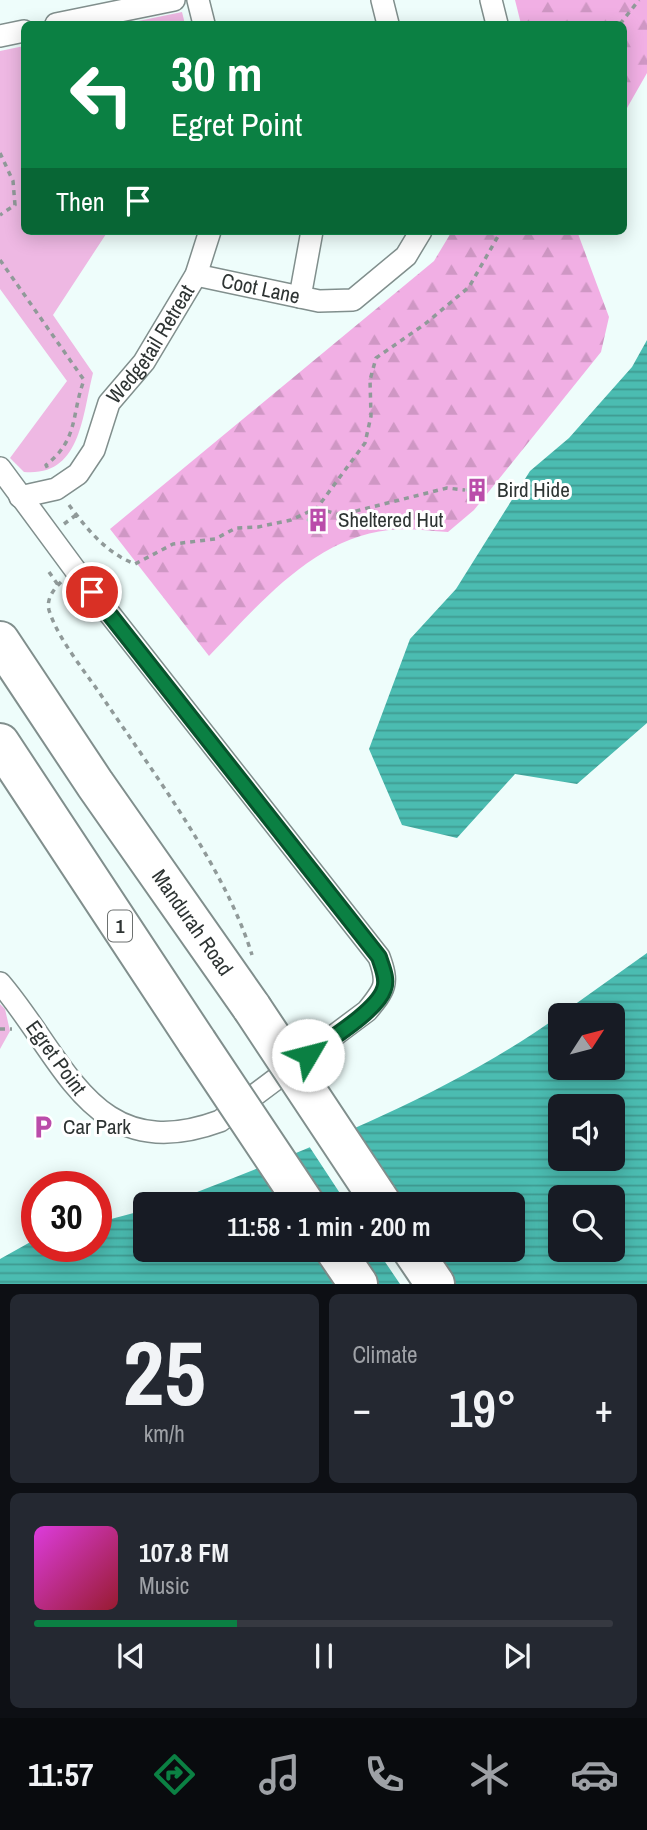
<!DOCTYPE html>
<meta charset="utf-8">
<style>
body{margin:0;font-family:"Archivo Narrow",sans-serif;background:#242831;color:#f1f3f6;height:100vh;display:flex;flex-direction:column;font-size:26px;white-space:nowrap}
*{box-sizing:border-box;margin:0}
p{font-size:23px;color:#9ea1a6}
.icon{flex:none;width:38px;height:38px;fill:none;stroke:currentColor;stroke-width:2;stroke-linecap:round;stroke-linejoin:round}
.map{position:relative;height:1284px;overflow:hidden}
.drawer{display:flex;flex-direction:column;gap:10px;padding:10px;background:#0d0f14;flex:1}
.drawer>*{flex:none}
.top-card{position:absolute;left:21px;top:21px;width:606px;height:214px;border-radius:10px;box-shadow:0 4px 18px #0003;background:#0b8043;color:#fff;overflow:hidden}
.needle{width:46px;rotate:54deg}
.fabs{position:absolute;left:548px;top:1003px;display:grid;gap:14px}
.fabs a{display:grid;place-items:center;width:77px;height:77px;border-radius:10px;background:#171b24;box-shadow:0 4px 18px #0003;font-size:35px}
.speed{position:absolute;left:21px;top:1171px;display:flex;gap:14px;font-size:35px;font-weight:700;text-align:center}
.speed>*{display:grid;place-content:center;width:91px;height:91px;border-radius:50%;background:#171b24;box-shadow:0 4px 18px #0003;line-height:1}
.speed .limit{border:10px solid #d22;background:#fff;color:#111}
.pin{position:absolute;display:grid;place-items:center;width:60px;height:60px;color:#fff;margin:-30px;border:4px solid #fff;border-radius:50%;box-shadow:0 2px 7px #0007}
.me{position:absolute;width:77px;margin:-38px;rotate:53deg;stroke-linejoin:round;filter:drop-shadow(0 0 5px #0008)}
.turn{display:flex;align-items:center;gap:24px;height:147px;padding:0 35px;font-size:32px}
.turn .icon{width:91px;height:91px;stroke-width:2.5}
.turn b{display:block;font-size:49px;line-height:60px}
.then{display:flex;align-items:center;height:66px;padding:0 35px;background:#0003;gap:14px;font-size:26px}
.big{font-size:52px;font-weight:600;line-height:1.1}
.drawer .tile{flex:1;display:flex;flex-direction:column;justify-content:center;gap:10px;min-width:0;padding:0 24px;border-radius:10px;background:#242831}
.drawer .dial{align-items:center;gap:0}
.dial b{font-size:91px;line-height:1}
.song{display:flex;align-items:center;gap:21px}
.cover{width:84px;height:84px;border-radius:10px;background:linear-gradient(135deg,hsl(300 70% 55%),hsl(350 70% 35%))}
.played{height:7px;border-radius:4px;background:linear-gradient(90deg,#0b8043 35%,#363941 35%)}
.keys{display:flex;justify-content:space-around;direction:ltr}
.heat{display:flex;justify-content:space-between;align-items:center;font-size:38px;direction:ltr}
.drawer .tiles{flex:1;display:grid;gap:10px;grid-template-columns:1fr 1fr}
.tile:last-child{grid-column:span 2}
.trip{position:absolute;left:133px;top:1192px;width:392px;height:70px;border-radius:10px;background:#171b24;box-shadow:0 4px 18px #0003;font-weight:600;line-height:70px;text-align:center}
.menu{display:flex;height:112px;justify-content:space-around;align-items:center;background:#090b0e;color:#9ea1a6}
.menu .icon{width:49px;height:49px}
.menu .on{color:#0b8043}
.menu b{font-size:32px;color:#f1f3f6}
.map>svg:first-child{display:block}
</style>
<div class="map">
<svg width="647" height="1284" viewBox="0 0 647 1284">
<defs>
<pattern id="forest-firs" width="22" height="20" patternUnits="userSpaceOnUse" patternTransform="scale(1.75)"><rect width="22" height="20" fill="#f1afe4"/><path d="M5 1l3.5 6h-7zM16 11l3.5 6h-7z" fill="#cf97c4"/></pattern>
<pattern id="water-rules" width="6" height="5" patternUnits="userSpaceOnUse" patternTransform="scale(1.75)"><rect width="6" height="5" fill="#4bbcb1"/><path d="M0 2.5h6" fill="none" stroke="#3f9a91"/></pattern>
</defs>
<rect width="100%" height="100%" fill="#eefdfb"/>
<!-- green -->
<path fill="#eeb8e3" d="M182 12 185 24H124Z
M24 46V231H108L53 315 93 373C82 416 81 477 24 472L10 458 67 381 0 289V51Z
M0 1004 5 1009 10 1031 0 1049Z"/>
<!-- forest -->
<path fill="url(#forest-firs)" d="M515 0H647V73L623 115V24H521Z
M452 231H577L609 317 601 352 474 510 448 532C429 531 408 528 389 530 313 538 259 605 209 656L110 529 434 261Z"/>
<!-- water -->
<path fill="url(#water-rules)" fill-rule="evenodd" d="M647 340V723L577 784 515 774 457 838 402 825 369 749 410 639 456 589 530 471 569 438 632 367Z
M647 953V1284H0V1259L34 1240 37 1239V1246H96V1223L145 1210V1250H513V1204H166C298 1153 445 1098 560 1015V1068H612V1015H560ZM560 1106H612V1158H560ZM560 1197H612V1250H560Z"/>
<!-- pier -->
<path fill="#eefdfb" d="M339 1129 389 1204H347L307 1143Z
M377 1250H419L442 1284H400Z"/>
<!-- building -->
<path fill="#bdcbc9" d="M476 478 488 489 477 501 465 490Z
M317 508 329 519 318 531 306 520Z"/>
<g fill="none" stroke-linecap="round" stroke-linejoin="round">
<!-- street casing -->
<g stroke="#818f8d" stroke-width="24">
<g id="street">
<path d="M198 0 204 24"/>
<path d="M382 0 388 24"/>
<path d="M491 0 497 24"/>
<path d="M56 24 174 0"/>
<path d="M0 36 24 31"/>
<path id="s1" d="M196 275 300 297 312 231"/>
<path d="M300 297 319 301 353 300 406 256 421 231"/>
<path d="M0 468 76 571 379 957C389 984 385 989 367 1011L220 1121C93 1168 66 1060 0 983"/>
<path id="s2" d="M20 497 56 489 78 474 94 450 109 403 144 362 196 275 210 231"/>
</g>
</g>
<!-- highway casing -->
<g stroke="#818f8d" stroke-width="42">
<g id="highway">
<path id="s3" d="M0 641 95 784 252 1008"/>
<path d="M0 743 197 1042"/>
<path d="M335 1250 358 1284"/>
<path d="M412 1250 435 1284"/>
</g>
</g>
<!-- path -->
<path stroke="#909a99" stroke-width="3.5" stroke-dasharray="5 5" stroke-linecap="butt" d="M620 24 639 0
M0 153 13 181 15 205 0 215
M0 260 84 380C71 415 79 439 46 465L49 471
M69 505C87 529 106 553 135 564L173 544 215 539 236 528 258 527 291 520 317 508 365 443 371 416 370 380 376 358 425 324 469 287 501 231
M317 508 340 515 447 488 465 490
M64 524 76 515
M49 572 58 585
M61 582C54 589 46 599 49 610 58 640 88 675 105 701 155 775 226 870 252 955
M0 1029H12"/>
<!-- street -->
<use href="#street" stroke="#fff" stroke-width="21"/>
<!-- highway -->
<use href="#highway" stroke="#fff" stroke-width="38"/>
<!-- highway-bridge casing -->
<g stroke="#818f8d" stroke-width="42" stroke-linecap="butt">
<path id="highway-bridge" d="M252 1008 382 1204
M197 1042 305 1204"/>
</g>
<!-- highway-bridge -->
<use href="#highway-bridge" stroke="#fff" stroke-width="38"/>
</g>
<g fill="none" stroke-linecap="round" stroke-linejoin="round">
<!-- route casing -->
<g stroke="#07532c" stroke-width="18">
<path id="route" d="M92 592 379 957C382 967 388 979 384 989 377 1011 327 1041 308 1055"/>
</g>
<!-- route -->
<use href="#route" stroke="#0b8043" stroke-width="12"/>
</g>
<!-- icons -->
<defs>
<g id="building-bare" transform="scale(1.89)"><path d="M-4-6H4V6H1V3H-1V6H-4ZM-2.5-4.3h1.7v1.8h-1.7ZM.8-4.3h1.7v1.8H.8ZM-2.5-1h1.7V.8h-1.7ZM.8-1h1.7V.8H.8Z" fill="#ba4caa" stroke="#fff" stroke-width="2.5" paint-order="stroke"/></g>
<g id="parking-bare" transform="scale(1.89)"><path d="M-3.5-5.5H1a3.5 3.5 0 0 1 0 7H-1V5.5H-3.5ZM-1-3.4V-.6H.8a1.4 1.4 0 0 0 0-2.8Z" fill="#ba4caa" stroke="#fff" stroke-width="2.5" paint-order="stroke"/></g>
</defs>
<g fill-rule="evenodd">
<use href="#building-bare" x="477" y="490"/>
<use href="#building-bare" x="318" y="520"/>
<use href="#parking-bare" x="43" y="1127"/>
</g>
<g text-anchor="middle" stroke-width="6" stroke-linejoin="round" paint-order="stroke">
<!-- shield labels -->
<rect fill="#fff" stroke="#6d7170" stroke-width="2" x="108" y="910.5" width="24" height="31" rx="5"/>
<g font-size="19" font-weight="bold" fill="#2e3433">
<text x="120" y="933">1</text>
</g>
<!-- street labels -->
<g font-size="21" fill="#2e3433" stroke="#fff">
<text dy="7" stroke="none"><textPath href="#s1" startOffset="66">Coot Lane</textPath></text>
<text dy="7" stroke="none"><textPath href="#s2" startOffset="214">Wedgetail Retreat</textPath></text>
<text dy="7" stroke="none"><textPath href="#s3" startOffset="341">Mandurah Road</textPath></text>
<text transform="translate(56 1058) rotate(54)" y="7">Egret Point</text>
</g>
<!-- poi labels -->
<g font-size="21" fill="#2e3433" stroke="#fff" text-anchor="start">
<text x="497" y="497">Bird Hide</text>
<text x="338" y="527">Sheltered Hut</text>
<text x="63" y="1134">Car Park</text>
</g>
</g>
</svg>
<div class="fabs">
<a><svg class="needle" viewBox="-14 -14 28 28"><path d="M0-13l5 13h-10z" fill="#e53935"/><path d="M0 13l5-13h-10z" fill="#9ea1a6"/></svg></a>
<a><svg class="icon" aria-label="sound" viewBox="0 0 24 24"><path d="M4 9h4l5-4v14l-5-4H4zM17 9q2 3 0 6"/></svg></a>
<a><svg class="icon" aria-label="search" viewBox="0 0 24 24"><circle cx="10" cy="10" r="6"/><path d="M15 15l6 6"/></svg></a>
</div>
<div class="speed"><div class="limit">30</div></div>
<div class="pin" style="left:92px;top:592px;background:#d93025"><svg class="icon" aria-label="arrive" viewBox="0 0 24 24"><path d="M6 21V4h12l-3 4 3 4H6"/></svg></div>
<svg class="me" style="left:308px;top:1055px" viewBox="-20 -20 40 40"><circle r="19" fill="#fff"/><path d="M0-13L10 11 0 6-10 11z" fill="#0b8043"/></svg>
<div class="trip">11:58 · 1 min · 200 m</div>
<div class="top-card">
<div class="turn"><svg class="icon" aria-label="left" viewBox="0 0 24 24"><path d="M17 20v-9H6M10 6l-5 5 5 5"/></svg><div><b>30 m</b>Egret Point</div></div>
<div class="then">Then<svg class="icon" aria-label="arrive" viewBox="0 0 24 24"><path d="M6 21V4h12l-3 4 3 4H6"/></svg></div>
</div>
</div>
<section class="drawer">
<div class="tiles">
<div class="tile dial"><b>25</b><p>km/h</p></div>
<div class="tile"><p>Climate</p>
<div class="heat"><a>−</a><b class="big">19°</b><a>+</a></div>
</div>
<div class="tile">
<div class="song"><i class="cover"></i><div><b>107.8 FM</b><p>Music</p></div></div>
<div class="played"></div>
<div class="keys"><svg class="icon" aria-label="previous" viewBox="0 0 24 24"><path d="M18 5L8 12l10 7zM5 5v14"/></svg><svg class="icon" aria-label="pause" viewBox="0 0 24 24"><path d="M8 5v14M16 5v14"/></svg><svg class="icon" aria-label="next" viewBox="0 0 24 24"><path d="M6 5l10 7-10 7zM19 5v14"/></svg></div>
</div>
</div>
</section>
<nav class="menu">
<b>11:57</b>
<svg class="icon on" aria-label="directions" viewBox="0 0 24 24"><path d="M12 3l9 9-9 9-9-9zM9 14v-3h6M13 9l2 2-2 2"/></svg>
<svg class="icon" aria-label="music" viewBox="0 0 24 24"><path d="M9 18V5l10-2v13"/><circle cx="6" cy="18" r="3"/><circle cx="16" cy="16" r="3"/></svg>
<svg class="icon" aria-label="phone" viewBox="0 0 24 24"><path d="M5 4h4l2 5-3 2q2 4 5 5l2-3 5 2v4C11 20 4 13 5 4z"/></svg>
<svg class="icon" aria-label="climate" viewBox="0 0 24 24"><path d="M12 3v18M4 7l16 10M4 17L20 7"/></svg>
<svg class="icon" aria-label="car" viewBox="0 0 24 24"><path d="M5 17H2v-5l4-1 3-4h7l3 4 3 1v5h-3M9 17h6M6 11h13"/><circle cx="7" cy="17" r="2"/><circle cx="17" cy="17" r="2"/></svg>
</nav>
